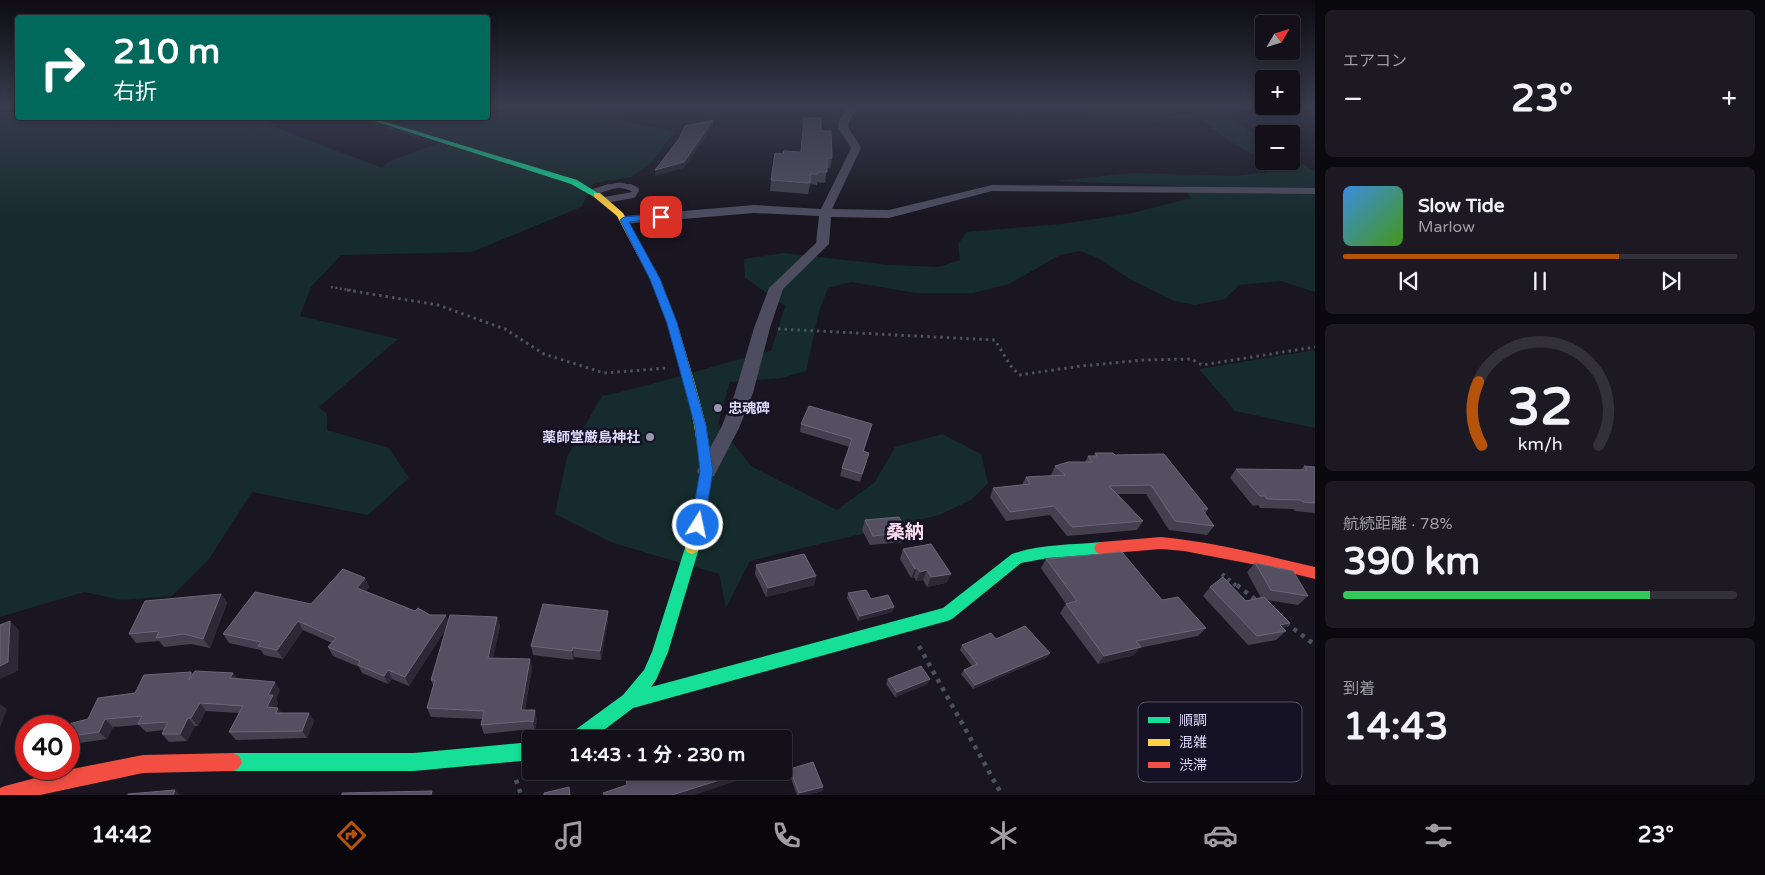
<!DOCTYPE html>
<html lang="ja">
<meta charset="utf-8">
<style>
body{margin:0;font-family:"Varela Round","Noto Sans JP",sans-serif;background:#1c1922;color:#f1f3f6;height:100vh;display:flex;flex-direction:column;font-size:19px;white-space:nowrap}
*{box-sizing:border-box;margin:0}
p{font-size:16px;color:#9d9da2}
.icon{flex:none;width:28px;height:28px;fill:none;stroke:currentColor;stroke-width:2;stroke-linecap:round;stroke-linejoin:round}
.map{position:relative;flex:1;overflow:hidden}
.sheet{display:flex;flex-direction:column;gap:10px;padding:10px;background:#0a090e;width:450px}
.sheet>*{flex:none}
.top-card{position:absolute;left:15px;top:15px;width:475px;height:105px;border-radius:5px;box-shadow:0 2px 8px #0003,0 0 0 1px #323038;background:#00695c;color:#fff;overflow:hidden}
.needle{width:32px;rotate:52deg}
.fabs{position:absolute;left:1255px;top:15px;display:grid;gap:10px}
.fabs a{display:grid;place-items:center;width:45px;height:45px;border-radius:5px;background:#131019;box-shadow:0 2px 8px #0003,0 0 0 1px #323038;font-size:25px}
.speed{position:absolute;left:15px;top:715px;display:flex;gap:10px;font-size:25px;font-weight:700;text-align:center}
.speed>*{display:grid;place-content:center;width:65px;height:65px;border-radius:50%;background:#131019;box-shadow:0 2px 8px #0003,0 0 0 1px #323038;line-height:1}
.speed .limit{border:8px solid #d22;background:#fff;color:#111}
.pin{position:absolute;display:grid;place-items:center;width:42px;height:42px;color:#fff;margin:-21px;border-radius:10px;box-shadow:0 2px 8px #0006}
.me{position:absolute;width:55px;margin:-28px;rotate:10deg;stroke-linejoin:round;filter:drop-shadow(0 0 4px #0008)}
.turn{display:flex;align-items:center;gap:18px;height:105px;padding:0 15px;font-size:22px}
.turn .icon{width:65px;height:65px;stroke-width:2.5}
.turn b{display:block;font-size:35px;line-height:42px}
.big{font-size:38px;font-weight:700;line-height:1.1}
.sheet .widget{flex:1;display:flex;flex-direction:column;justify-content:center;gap:8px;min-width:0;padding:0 18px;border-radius:8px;background:#1c1922}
.sheet .dial{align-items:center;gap:0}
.dial svg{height:130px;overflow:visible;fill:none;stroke:#323038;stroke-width:7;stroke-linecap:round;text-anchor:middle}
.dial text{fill:#f1f3f6;stroke:none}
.song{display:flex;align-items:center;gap:15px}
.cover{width:60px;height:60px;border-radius:8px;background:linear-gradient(135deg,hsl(210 70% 55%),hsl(100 70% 35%))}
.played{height:5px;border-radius:2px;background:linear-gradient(90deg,#b45309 70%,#323038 70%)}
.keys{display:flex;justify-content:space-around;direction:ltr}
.heat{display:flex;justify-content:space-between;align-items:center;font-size:28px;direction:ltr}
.charge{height:8px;border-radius:4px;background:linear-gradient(90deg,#34c759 78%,#323038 0)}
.trip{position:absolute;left:522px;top:730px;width:270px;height:50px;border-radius:5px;background:#131019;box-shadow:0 2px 8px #0003,0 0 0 1px #323038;font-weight:700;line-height:50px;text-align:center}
.tabs{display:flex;height:80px;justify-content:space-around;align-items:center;background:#08060a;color:#9d9da2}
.tabs .icon{width:35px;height:35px}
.tabs .current{color:#b45309}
.tabs b{font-size:22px;color:#f1f3f6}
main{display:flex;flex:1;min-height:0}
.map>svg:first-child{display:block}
</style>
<main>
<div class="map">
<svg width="1315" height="795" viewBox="0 0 1315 795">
<rect width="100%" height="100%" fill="#191621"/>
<!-- green -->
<path fill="#162b2d" d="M0 106H15L1 111 17 113 18 118H48L115 127 188 118H251L382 168 389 161 437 144 354 118H488V106H593L611 118 674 132 651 163 631 177 594 183 581 207 472 252 341 255 311 287 300 316 398 339 319 407 327 414V430L389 448 409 478 368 515 252 492 209 559 172 596 122 600 84 592 0 617Z
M1070 106H1216L1219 112 1264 139V161L1231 142 1204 121 1187 117 1143 123 1122 122Z
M1291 156 1315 172V292L1281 281 1239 285 1225 299 1195 305 1174 301 1130 279 1096 257 1080 251 1060 255 1009 284 973 293H916L851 282 828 288 819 311 806 371 781 378 730 382 718 424 751 466 837 510 875 482 895 447 942 434 981 454 988 483 971 500 939 515 750 561 726 608 719 574 613 543 555 514 567 457 602 396C659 384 714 365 771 351L785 306 745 278 744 259 783 253 890 265 938 267 960 260 958 244 967 232 1061 224 1128 214 1191 198 1183 186 1055 181 1132 173 1236 176 1266 172 1273 166 1265 161H1291Z
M1315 350V428L1235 411 1199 369Z"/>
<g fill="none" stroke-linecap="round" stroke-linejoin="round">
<!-- stream -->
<path stroke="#111e3d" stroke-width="3" d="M1293 106 1311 109 1315 119"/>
<!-- path-far3 -->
<path stroke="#49525f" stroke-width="2.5" stroke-dasharray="2 2.5" stroke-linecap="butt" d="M331 287 355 291"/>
<!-- path-far2 -->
<path stroke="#49525f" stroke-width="3" stroke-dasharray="2.5 4" stroke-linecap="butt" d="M347 290 438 305 505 329 544 354 604 373 667 368
M778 329 995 340 1010 365 1019 375 1081 366 1144 360 1191 359 1202 365 1315 347"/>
<!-- path-far1 -->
<path stroke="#49525f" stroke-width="4" stroke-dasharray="3 4.5" stroke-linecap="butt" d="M1222 574 1238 587"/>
<!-- path -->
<path stroke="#49525f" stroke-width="4.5" stroke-dasharray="4 5.5" stroke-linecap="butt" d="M1237 585 1257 601
M1286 623 1315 645
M919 646 1002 795
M516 780 521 795"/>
<!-- lane-far1 -->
<path stroke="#4e4c60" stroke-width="5" d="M605 188 620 185 632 188"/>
<!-- lane -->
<path stroke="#4e4c60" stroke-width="6" d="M593 192 609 187
M605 200 633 195 636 190 630 187"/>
<!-- street -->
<path fill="#4e4c60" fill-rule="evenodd" d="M851 106H860C839 131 850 125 861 148L832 209 889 210 992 185 1315 188V194L992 191 889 218 831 217 829 244 783 289 770 328 753 393 739 428 714 476 707 478 700 476 697 471 721 428 735 393 754 328 769 288 816 243 819 216 754 213 624 224 618 220 624 216 754 205 821 209 851 148C841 128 828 128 851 106Z"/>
<!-- fast -->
<path fill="#16e098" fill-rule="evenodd" d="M365 118H373L577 180 601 195 594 197 571 184Z
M692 542 697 544 699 548 668 652 656 680 651 687 943 608 1012 554C1040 544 1072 545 1101 542L1106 544 1108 548 1106 552 1101 554 1048 558 1021 563 952 619 947 621 633 708 592 739H568L571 733 623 695 644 670 652 652 685 548 687 544Z
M531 742V760L414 771H233L227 768 224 762 227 756 233 753H414Z"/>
<!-- slow -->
<path fill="#ffcf43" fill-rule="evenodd" d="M594 193H600L623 213 660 279 677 323 695 384 706 425 713 471 699 548 697 552 692 554 687 552 685 548 701 471 694 425 685 384 667 323 650 279 617 216 594 197Z"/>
<!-- jam -->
<path fill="#f24e42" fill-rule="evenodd" d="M1161 537C1213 542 1264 555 1315 567V579L1267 567 1184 551 1161 549 1101 554 1096 552 1094 548 1096 544 1101 542Z
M233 753 239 756 242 762 239 768 233 771 143 773 40 795H0V788L5 786 62 771 143 755Z"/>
</g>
<!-- wall -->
<path fill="#44404f" d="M804 118 821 131 832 158 830 168H827L825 183 817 182V185L810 184 808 194 770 191 771 180 783 154 801 152Z
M801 424 870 432 864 451 867 461 860 482 840 476 842 468 850 447 800 432Z
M1095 453 1115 455 1208 509 1205 514 1214 526 1207 535 1169 530 1146 494H1117L1143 521 1137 530 1067 536 1050 515 1006 521 990 497 993 488 1022 485 1026 477 1052 476 1051 475 1055 466 1085 462 1088 456H1094Z
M1304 466 1315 467V513L1295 511 1293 509 1260 508 1258 505 1253 506 1230 478 1236 469 1301 470Z
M865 520 907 532 904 542 870 545 862 530Z
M903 549 951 574 946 583 927 587 923 580 916 581 914 577 911 578 900 559Z
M1046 559 1162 600 1206 628 1198 636 1139 648 1134 655 1098 664 1060 613 1066 604 1041 568Z
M1255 563 1308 596 1298 605 1267 600 1286 631 1276 640 1248 645 1203 596 1210 587 1246 601 1261 598 1247 572Z
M756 565 816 576 814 585 766 597 755 574Z
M365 578 369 587 366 591 415 611 430 615 448 623 497 617 500 626 493 658 530 659 532 668 525 710 537 719 535 731 531 729 484 734 481 725 482 719 431 717 427 708 434 686 431 680 447 627 409 686 392 679 388 684 362 673 359 667 333 656 328 647 332 643 303 630 283 659 264 655 261 650 229 643 223 634 311 604Z
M848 593 871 599 894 607 892 612 858 621 847 598Z
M221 594 227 603 210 648 191 644 164 647 159 641 136 643 129 634Z
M608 611V620L601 660 574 657 573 660 533 655 531 646Z
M962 645 1050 653 1047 657 973 689 961 674 964 670 972 666 960 650Z
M191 672 193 674 233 673 237 679 280 690 276 699 278 703 276 708 281 713 314 721 307 738 236 740 229 732 239 713 206 711 198 726H195L187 741 169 742 162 734 164 730 146 732 139 725 113 727 107 739 80 743 77 755 69 726 88 719 135 693Z
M888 679 928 684 895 697 886 684Z
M790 769 823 787 822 791 807 795H797L789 773Z"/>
<!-- shaded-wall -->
<path fill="#2c2835" d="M713 120V126L684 168 655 176V170Z
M917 568 914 577 911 578 915 569Z
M927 570 923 580 916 581 920 572Z
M951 574 946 583 927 587 931 577Z
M816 576 814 585 766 597 768 588Z
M365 578 369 587 361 597 357 588Z
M221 594 227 603 210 648 203 639Z
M894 607 892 612 858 621 860 616Z
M608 611V620L601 660 600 651Z
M446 615 449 624 409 686 405 677Z
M497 617 500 626 491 667 488 658Z
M10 621 19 630 18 671 0 679V666Z
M298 621 303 630 283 659 277 650Z
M1290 623 1282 631 1280 625Z
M1141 647 1134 655 1098 664 1104 656Z
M573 648 574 657 573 660 572 651Z
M1050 653 1047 657 973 689 975 685Z
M530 659 532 668 523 719 521 710Z
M388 670 392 679 388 684 384 676Z
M233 673 239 681 230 678Z
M930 679 928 684 895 697 897 692Z
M275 682 280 690 276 699 278 703 273 715 267 707 268 695Z
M200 703 206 711 198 726 191 718Z
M0 704 7 709 0 728Z
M278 708 284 716 276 713Z
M535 710 537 719 535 731 533 722Z
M309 713 314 721 307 738 302 731Z
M188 718 195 726 187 741 180 734Z
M105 719 113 727 107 739 99 732Z
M72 736 80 743 77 755 69 757V745Z
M742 773 740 780 694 795H672Z
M823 787 822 791 807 795H799V793Z
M175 790 179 794V795H173Z"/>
<!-- building -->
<path fill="#545061" stroke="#6a667a" d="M804 118H821V131H831L832 158H827V172H818V174H810V183L771 180 775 153 783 154 784 151 801 152Z
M713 120 684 162 655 170 679 139 685 126Z
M809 406 872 424 863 451 869 453 862 474 842 468 852 439 801 424Z
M1095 453H1113L1115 455 1164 454 1208 509H1202L1214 526 1175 521 1151 485 1109 486 1143 521 1072 527 1054 506 1010 512 993 488 1030 484 1026 477 1065 475 1055 466 1068 462H1092L1088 456H1097Z
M1304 466 1315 467V503L1303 502 1301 500 1267 499 1265 496H1260L1236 469 1307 470Z
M899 517 907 532 873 536 865 520Z
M931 544 951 574 931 577 927 570 920 572 917 568 915 569 903 549Z
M1122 552 1162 600 1178 597 1206 628 1136 641 1141 647 1104 656 1066 604 1077 601 1046 559Z
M804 554 816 576 768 588 756 565Z
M1255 563 1293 571 1308 596 1271 590Z
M343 569 365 578 357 588 415 611 418 608 430 615H446L405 677 388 670 384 676 358 665 360 661 328 647 336 638 298 621 277 650 258 646 261 642 223 634 255 592 311 604Z
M1223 577 1246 601 1264 597 1290 623 1280 625 1286 631 1257 636 1210 587Z
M866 590 871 599 888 595 894 607 860 616 848 593Z
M221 594 203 639 184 634 156 638 159 631 129 634 145 601Z
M543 604 608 611 600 651 573 648 572 651 531 646Z
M450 615 497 617 488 658 530 659 521 710H535L533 722 529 721 481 725 484 711 427 708 435 680H431Z
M10 621 8 662 0 666V625Z
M1025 626 1050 653 975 685 964 670 977 664 962 645 991 633 996 639Z
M921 666 930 679 897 692 888 679Z
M195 671 233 673 230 678 275 682 268 695H273L267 707 278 708 276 713H309L302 731 229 732 243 706 200 703 191 718H188L180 734H162L168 722 138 724 142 716 105 719 99 732 72 736 69 745V726H61L88 719 98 698 135 693 144 675 191 672 189 680Z
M727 734 729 739H711Z
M26 751V760H23Z
M813 762 823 787 799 793 790 769Z
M650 771H741L742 773 672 795H604L603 793 627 785 626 780 650 773Z
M569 787 570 795H544V793Z
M175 790 173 795H128V794Z
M432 791 431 795H342V793Z"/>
<!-- sky -->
<linearGradient id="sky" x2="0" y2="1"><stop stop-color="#0e0c12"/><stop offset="0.49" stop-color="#383c4e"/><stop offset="1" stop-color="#383c4e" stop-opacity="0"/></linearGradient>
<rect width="1315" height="217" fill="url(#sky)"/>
<!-- route -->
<path fill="#1a73e8" stroke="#114b97" d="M661 214 665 217 664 218 629 222 660 279 677 323 706 426 713 471 704 525 702 529 698 531 693 529 691 525 700 471 695 426 667 323 650 279 620 220 624 217Z"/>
<!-- markers -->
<g fill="#9a95af" stroke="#161225" stroke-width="2">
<circle cx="718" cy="408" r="5"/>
<circle cx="650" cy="437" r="5"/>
</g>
<g text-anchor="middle" stroke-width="5" stroke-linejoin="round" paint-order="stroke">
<!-- poi labels -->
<g font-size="14" font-weight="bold" fill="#dfdafb" stroke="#161225" text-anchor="start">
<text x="728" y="413">忠魂碑</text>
<text x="640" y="442" text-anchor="end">薬師堂厳島神社</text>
</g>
<!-- near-quarter labels -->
<g font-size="19" font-weight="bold" fill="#fbdcef" stroke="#161225">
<text x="905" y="538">桑納</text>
</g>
</g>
<!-- legend -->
<rect x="1138" y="702" width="164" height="80" rx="8" fill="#161225" stroke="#524e65" stroke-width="1"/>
<rect x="1148" y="717" width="22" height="6" fill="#16e098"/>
<rect x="1148" y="739" width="22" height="7" fill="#ffcf43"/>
<rect x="1148" y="762" width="22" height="6" fill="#f24e42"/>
<g font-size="14" fill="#dfdafb">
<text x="1179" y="725">順調</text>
<text x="1179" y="747">混雑</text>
<text x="1179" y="770">渋滞</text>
</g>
</svg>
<div class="fabs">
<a><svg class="needle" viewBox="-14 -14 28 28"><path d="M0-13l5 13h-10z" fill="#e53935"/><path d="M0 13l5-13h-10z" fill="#9d9da2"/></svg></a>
<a>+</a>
<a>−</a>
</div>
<div class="speed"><div class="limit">40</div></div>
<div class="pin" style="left:661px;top:217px;background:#d93025"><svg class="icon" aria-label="arrive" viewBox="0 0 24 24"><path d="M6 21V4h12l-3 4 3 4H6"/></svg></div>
<svg class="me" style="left:698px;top:525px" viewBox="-20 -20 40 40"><circle r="17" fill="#1a73e8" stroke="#fff" stroke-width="3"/><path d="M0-11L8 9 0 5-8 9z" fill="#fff"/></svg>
<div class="trip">14:43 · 1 分 · 230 m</div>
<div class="top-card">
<div class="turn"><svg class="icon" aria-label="right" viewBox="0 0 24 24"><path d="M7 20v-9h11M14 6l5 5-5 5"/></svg><div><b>210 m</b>右折</div></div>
</div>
</div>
<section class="sheet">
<div class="widget"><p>エアコン</p>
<div class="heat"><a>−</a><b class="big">23°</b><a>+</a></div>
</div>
<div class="widget">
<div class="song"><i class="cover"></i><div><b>Slow Tide</b><p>Marlow</p></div></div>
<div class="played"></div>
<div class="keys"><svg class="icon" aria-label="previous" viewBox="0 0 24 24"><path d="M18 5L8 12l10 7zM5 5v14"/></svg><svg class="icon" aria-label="pause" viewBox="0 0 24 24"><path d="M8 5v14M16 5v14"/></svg><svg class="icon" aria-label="next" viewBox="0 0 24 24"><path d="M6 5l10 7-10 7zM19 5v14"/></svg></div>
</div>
<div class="widget dial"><svg viewBox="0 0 100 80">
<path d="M14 69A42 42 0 1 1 86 69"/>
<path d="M14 69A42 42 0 0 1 12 30" stroke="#b45309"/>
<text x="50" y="56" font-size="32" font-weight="700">32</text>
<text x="50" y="72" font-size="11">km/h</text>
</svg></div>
<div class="widget"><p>航続距離 · 78%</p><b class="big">390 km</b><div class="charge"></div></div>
<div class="widget"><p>到着</p><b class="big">14:43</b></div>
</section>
</main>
<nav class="tabs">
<b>14:42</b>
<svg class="icon current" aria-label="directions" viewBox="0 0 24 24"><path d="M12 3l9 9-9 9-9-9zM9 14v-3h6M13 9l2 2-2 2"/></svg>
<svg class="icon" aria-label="music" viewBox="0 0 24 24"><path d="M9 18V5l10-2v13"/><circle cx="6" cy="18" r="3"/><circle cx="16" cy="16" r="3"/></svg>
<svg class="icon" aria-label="phone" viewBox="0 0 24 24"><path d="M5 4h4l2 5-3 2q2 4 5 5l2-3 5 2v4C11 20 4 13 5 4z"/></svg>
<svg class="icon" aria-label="climate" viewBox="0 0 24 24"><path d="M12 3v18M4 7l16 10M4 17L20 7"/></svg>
<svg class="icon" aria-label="car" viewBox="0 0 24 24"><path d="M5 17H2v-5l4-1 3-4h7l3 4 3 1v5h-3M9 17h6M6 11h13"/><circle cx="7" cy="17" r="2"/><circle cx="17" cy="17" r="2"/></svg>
<svg class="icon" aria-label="filters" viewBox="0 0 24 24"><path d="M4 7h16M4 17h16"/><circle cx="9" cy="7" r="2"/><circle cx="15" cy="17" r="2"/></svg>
<b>23°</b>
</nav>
